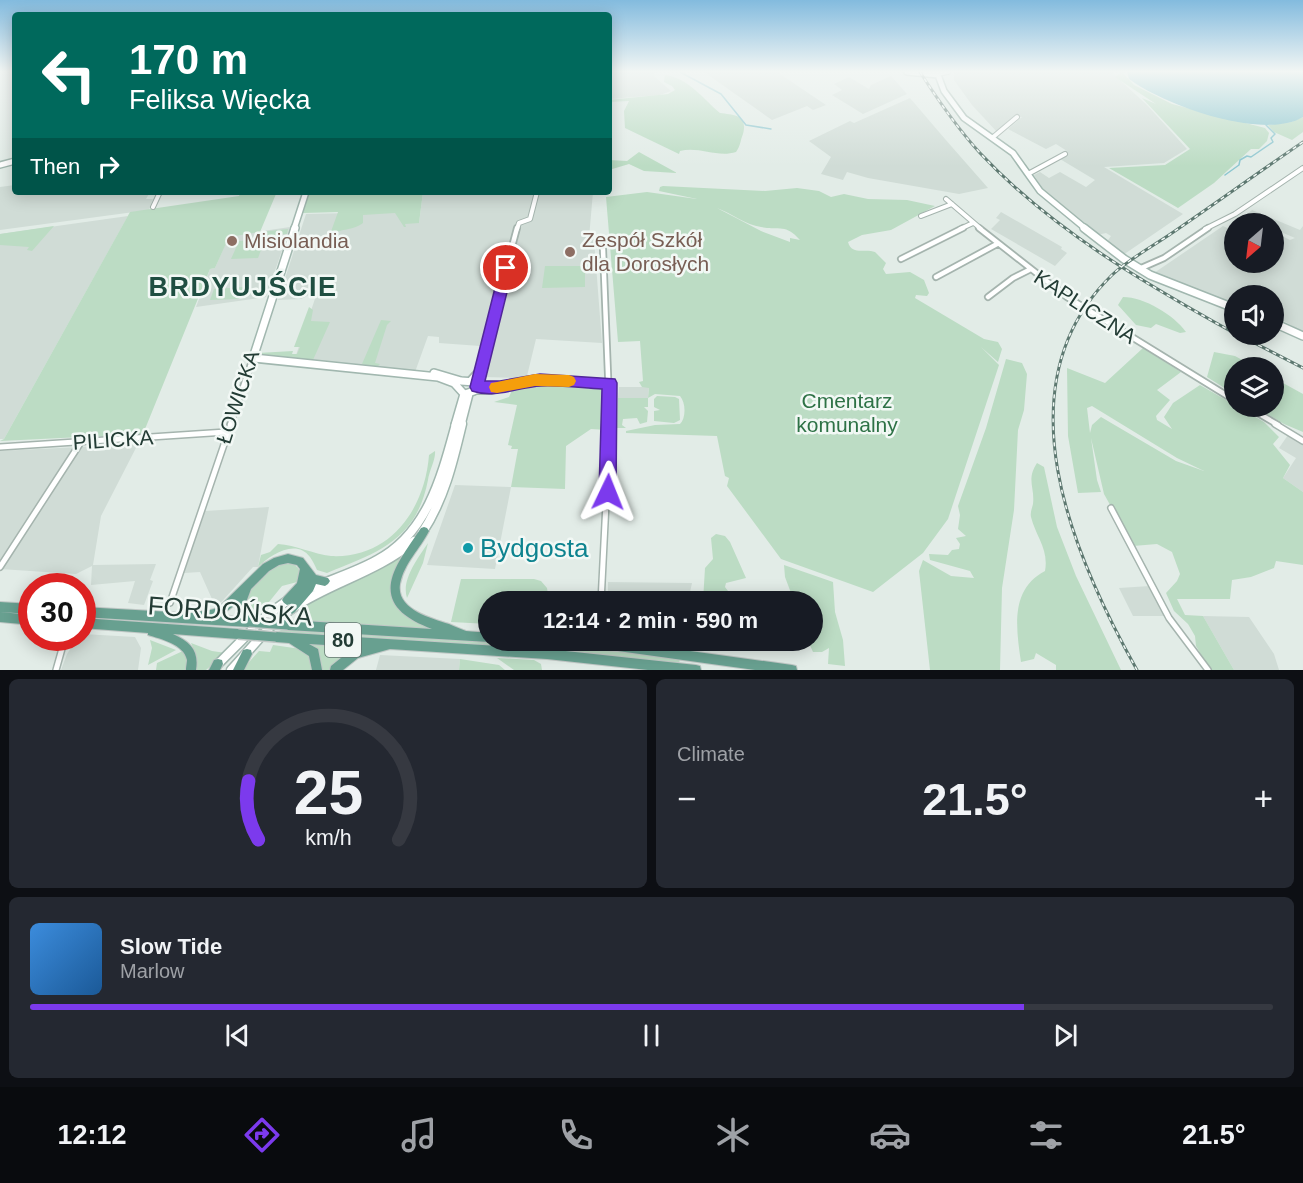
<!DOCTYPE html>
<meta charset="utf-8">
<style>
body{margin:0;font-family:Arial,sans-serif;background:#242831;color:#f1f3f6;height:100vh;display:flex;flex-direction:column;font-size:22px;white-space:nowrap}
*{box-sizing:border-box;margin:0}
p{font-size:20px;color:#9ea1a6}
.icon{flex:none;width:33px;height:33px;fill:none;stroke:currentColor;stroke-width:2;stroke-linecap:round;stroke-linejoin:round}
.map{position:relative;height:670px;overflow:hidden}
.side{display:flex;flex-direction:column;gap:9px;padding:9px;background:#0d0f14;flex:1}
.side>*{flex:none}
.top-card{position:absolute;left:12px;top:12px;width:600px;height:183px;border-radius:6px;box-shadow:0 3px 15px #0003;background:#00695c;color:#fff;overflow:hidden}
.needle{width:39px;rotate:208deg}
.tools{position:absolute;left:1224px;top:213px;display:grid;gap:12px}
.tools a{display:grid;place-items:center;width:60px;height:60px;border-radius:50%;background:#171b24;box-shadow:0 3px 15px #0003;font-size:30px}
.speed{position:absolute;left:18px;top:573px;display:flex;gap:12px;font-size:30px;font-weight:700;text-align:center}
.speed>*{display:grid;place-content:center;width:78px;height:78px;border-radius:50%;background:#171b24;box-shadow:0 3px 15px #0003;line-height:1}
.speed .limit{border:9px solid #d22;background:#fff;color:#111}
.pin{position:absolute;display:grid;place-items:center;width:51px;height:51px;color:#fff;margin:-26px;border:3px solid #fff;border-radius:50%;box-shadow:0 2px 6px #0007}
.me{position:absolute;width:66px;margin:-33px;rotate:2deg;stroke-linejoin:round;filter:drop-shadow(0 0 4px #0008)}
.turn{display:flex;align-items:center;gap:21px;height:126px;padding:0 18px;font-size:27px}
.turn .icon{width:78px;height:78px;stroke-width:2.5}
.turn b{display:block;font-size:42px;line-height:51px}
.then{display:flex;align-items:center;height:57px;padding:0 18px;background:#0003;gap:12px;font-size:22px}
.big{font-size:45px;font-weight:800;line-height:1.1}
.side .card{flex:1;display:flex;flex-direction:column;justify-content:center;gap:9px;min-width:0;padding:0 21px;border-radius:9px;background:#242831}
.side .dial{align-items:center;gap:0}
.dial svg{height:156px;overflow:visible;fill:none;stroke:#363941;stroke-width:7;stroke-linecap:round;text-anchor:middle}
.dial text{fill:#f1f3f6;stroke:none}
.song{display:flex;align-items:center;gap:18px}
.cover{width:72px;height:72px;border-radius:9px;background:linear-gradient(135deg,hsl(210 70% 55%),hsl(210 70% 35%))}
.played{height:6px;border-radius:3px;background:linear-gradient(90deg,#7c3aed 80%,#363941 80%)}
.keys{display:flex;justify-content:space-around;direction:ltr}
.heat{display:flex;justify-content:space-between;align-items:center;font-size:33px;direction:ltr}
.side .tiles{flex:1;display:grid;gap:9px;grid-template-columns:1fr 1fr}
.card:last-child{grid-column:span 2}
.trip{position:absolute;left:478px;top:591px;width:345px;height:60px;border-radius:30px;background:#171b24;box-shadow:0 3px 15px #0003;font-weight:800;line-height:60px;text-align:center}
.tab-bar{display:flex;height:96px;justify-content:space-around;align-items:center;background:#090b0e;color:#9ea1a6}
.tab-bar .icon{width:42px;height:42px}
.tab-bar .active{color:#7c3aed}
.tab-bar b{font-size:27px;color:#f1f3f6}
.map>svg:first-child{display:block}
</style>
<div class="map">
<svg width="1303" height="670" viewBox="0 0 1303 670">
<rect width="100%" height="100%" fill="#e2ece7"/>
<!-- built -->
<path fill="#d0dcd6" d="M609 72H655L654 76 671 91 660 95 609 99Z
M704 72H777L826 105 813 110 807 106 772 120Z
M954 72H1111L1147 105 1187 149 1164 163 1104 167 1183 214 1123 255 1106 243 1111 236 1106 233 1097 235 1042 189 1034 175 1040 172 1049 178 1060 172 1086 187 1095 180 1060 159 1067 155 1064 153 1067 151 1056 144 1046 149 1008 129 1022 117 1014 116 997 132 972 105 954 80Z
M891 76 907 94 863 114 832 95 842 90 834 84 849 77 869 89 871 85Z
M910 98 945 139 988 188 959 194 868 178 847 172 843 180 821 174 831 157 809 141 850 121 854 123Z
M15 185V192H150L146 199H153L149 210 0 230V187Z
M423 192H593L589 238 594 239 602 343 536 339 527 376 515 378 485 377 494 347 439 343V337L428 336 415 372 293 364 323 275H318L313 293 301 299 278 300 306 214 396 212 419 223Z
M1252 210 1300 230 1303 226V332L1282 320 1274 318V296H1234V304L1154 273 1223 226 1234 231V262H1274V232L1290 240 1295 238 1274 229V224L1260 223 1244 217Z
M1001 212 1062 247 1061 249 1067 253 1055 266 991 229 1000 220 996 218Z
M128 216 4 439H0V234Z
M290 227 266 297 196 307 210 269 215 268 229 236Z
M619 387H649L648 398H618Z
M1288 435 1303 444V492L1283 478 1296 458 1279 448Z
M138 444 101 516 93 565 156 564 150 580 153 581 144 605 128 603 135 581 91 585 92 566 76 574 0 569V451Z
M455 485 511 487 495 569 427 565Z
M269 507 258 567H253L216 608 200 572 184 573 205 511Z
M608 582 692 583 688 601 608 602Z
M1150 586 1165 616H1133L1119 588Z
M1203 616 1249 617 1274 654 1279 670H1234Z
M83 634 135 637 141 648 138 670H61L67 654 76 640 82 638Z
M380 655 460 659 459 670H376Z"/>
<!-- green -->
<path fill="#bcdcc4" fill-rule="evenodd" d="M1122 72 1134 85 1172 104 1265 128 1269 133 1267 141 1259 149H1251L1214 183 1178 208 1109 168 1165 165 1190 149 1142 98 1156 104 1115 77Z
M665 75C689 78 703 99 720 113 735 115 748 115 743 134 740 141 741 145 736 152 717 158 699 146 680 151L679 154 625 128 624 111 629 101 609 102V100L668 94 675 90 672 86 664 82Z
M1303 117V132L1292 140 1274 132 1268 125 1291 122Z
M639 152 677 173 644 171 629 164 609 170V160L627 161Z
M663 186 765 191 797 188 819 191 831 197 844 194 868 199 907 200 935 206 891 230 862 235 848 242C852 256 865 248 875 252L886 263 883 269 886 274 910 272 924 280 929 293 927 296 916 295 915 298 984 339 998 342 1002 349 998 362 981 347 999 365 948 519 923 553 873 592 781 559 727 486 729 478 725 476 717 436 626 433V431L655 425 680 424C686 418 686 403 680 396L655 394 648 398V407H644L648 411 647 422 640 424 637 418 623 419 622 425 626 428H617L618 398H648L649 388 642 387 639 382 643 381 640 341 618 342 606 197 647 192 697 199 659 191 660 187ZM717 208C731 213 746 225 761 227 780 231 785 223 800 240L790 238V242L761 231Z
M241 192H303L276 194 260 232 288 229 287 234C266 236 266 238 258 258L231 259 239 241 256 240 259 232 229 237 215 268 210 269 143 434 0 441 4 439 130 212 239 196Z
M309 192H423L419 223 405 224 406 227H404L395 213 363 215V223C351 232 340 227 329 237L338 212 303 213Z
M54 226 32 251 27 250 29 247 0 245V234Z
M545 266H585V287L542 288Z
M244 287 239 299 210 300 214 289Z
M1123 297C1144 297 1174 315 1186 332L1180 333 1156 324 1151 328 1136 325 1118 305Z
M309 307 313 310 311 321 330 322 313 360 257 355 258 353 293 351 292 354H297L300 347H294Z
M381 320 391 321 387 325 375 363 380 364 377 367 362 364Z
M1143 348 1181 372 1157 390 1170 400 1156 416 1157 420 1172 429 1164 417 1173 403 1200 385 1264 422 1279 437 1273 444 1290 465 1283 478 1303 492V565L1276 561 1274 568 1251 577 1232 580 1230 599H1177L1185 615 1203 616 1234 670H1210L1196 646 1195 636 1188 624 1174 611 1166 593 1177 581 1180 574 1172 552 1157 544 1133 546 1104 494 1091 438 1097 480 1101 492 1078 493 1068 436 1067 368 1105 383ZM1092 406 1177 458 1204 471 1176 461 1101 417 1092 425 1090 433 1087 408Z
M1214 352 1235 356 1255 367 1234 368V394L1207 377Z
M1006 359 1022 363 1027 374 1024 410 1018 430 1014 510 1002 588 1000 670H930L919 571 923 560 951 576 974 578 970 571 930 560 929 554 948 555 952 550 959 549 960 544 956 538 966 536 958 529 960 515 958 506 986 428Z
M1274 378 1303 394V432L1284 424 1256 407 1274 406Z
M535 385 602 388 606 391 607 430 591 429 566 446 565 489 511 487 518 449H511L512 446 508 445 517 405 494 402 509 397 513 388Z
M657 396 675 397 679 399 680 420 674 423 654 421V411L660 410 654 407V399Z
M435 451C436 459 429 471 428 480 416 541 378 552 327 573L317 570C315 566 313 561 310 557 296 538 270 555 258 567L261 555 270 552 278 544C296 545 313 554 331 556 391 559 425 508 429 455Z
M1037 463 1044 467 1057 527 1076 576 1121 670H1056V665L1036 653 1034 659 1021 662C1016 628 1010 589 1045 571 1049 549 1036 537 1031 517 1030 513 1032 508 1033 504 1035 487 1026 480 1037 463Z
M716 534 725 536 730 542 746 578 726 583 725 587 734 599 744 601H703L705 568 713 559 711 538Z
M428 543 423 563 407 598C401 580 418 558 428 543Z
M414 545 406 556 396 600 451 632 296 620 304 616 301 609 309 603 385 567Z
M287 563C299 565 301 570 301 581L282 586 260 613 251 617 243 603C250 586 268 567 287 563Z
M784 565 833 582 835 612 843 640 845 666 828 664 829 648 822 652H813L808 641 813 640V602L794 601 785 577Z
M461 579H534L541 581 547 588 549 601 489 602V624L451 622Z
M281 630 516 642 675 657 680 661 678 663 498 647 277 633Z
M150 640 176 650 148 665 152 648Z
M191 643 212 651 226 653 206 670H194L196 655Z
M307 643 367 645 333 670H320Z
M273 645 301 649 311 656 313 670H242L259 651 270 652Z
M185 650 188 653V670H156L157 663Z
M497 658 534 660 541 664 542 670H514Z
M460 659 499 665 505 670H459Z"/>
<!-- water -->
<path fill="#8cc6cf" d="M1127 72H1303V117C1263 141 1164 105 1129 79Z"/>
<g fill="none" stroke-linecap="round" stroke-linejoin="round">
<!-- stream -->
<path stroke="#8cc6cf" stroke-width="1.5" d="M680 72 721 94 746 125 771 129
M1225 175 1239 165 1240 160 1247 156 1251 157 1273 142 1271 138 1275 134 1266 125"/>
<!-- street-far2 casing -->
<g stroke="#a5b4ae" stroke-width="6">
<path id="street-far2" d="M937 74 948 72
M992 138 1017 117
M1028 174 1065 154
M946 199 981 229
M153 207 160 192
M921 216 952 204
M517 229 519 223 530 219 537 192
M960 229 973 223
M1205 229 1235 214 1303 168"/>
</g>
<!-- street-far1 casing -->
<g stroke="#a5b4ae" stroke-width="8">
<path id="street-far1" d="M979 228 1067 297 1234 400
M603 249 610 425
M901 259 963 228
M1139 269 1164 258 1208 228
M936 277 997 244
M988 297 1013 278 1029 270
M470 380 480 369
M476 383 480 376 483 355 517 228
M474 391H491L535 380 609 383
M1246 406 1278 425
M230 425 253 358"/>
</g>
<!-- street casing -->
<g stroke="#a5b4ae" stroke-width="8">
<path id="street" d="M1275 424 1303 441
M0 447 226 432
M1111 508 1169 618 1208 670
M0 567 81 442
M601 602 610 424
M170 603 231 424
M56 670 65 638"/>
</g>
<!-- secondary-far2 casing -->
<g stroke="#a1b7af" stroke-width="8">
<path id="secondary-far2" d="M907 72 938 75 944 91 964 118 1013 153 1040 191 1086 229
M0 165 15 161
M294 229 306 192"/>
</g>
<!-- secondary-far1 casing -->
<g stroke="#a1b7af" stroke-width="10">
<path id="secondary-far1" d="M295 228 253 358 438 377 454 383 464 394
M1084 228 1124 259 1150 275 1234 308
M1274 323 1303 336
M434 373 461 381 475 382 477 387 474 391 465 394
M455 425 464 394
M461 425 469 394"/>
</g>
<!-- secondary casing -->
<g stroke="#a1b7af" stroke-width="11">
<path id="secondary" d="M422 533C444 500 453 462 462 424
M309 589C332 579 356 572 377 560 428 533 442 475 456 424
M217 665 267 615 291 598
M231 670C251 649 269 624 293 608 332 582 378 572 414 541"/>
</g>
<!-- primary casing -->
<g stroke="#c1c8c6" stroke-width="2">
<path id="primary" d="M424 527 427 528 429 531C420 549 404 563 400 584 396 609 430 618 449 624 454 626 460 629 466 631 473 632 482 632 489 632V640L493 641 489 642 288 630 284 629 283 625 284 621 288 620 432 629C397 616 378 597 400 560 406 549 414 539 421 528Z
M288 554 303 558 316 575 328 578 330 581 328 584 325 586 316 584 313 591 295 612 292 614 289 612 287 609 290 604 287 605 284 603 282 600 284 597 297 583 300 569 297 565 288 563 279 565 269 571 251 589 245 605 254 622 253 626 249 627 82 617V607L189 613 210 610 214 609 223 603 263 564 274 558ZM236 604 235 606 240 617 222 615Z
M0 602 32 604V614L0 612Z
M0 612 32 615V625L0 622Z
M82 618 238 629 242 630 243 634 242 638 238 639 173 634C191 642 199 651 196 670H186C186 667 187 662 187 660 184 644 160 639 148 635V633L82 628Z
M276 632 547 649 696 665 700 666 701 670H648L547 659 390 649 358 658 343 670H330L331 666 352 649 359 647 309 644 318 649 322 670H312L309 656 289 643 276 642 272 641 271 637 272 633Z
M538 640 618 641 792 665 796 666 797 670H755L618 651 543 645 539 644Z
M247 649 251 650 252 654 244 670H233L243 650Z
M218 659 222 660 223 664 220 670H209L214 660Z"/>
</g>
<!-- street-far2 -->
<use href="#street-far2" stroke="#fff" stroke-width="4"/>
<!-- street-far1 -->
<use href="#street-far1" stroke="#fff" stroke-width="4.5"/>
<!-- street -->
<use href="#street" stroke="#fff" stroke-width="5"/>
<!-- secondary-far2 -->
<use href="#secondary-far2" stroke="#fff" stroke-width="5"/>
<!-- secondary-far1 -->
<use href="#secondary-far1" stroke="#fff" stroke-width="7"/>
<!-- secondary -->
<use href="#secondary" stroke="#fff" stroke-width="8"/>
<!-- primary -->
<use href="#primary" fill="#68a090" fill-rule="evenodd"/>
<!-- rail casing -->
<g stroke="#5d7870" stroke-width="3">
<path id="rail" d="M920 72C938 100 957 128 980 153 1051 229 1144 283 1234 333
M1237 334 1303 368
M1137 670C1072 554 999 385 1112 275 1129 259 1153 246 1172 233 1216 203 1259 172 1303 142"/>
</g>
<!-- rail -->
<use href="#rail" stroke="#f2f8f5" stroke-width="1.5" stroke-dasharray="4" stroke-linecap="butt"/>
<!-- primary-bridge casing -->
<g stroke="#c1c8c6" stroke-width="12" stroke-linecap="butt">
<path id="primary-bridge" d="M249 622 288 625
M238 634 276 637"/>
</g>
<!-- primary-bridge -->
<use href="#primary-bridge" stroke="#68a090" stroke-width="9"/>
</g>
<!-- sky -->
<linearGradient id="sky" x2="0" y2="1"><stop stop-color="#83bbde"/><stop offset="0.43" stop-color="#f2f6f4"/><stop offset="1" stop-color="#f2f6f4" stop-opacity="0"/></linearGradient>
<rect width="1303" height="166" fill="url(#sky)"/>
<!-- route -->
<path fill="#7c3aed" stroke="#51269a" stroke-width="1.5" d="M506 264 513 268 485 381H500L540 374 615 379 617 383 616 492 613 497 608 500 602 497 599 492 602 389C582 388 561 385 541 386 518 387 495 399 472 391L470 387 500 268Z"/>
<!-- slow -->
<path fill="#f59e0b" d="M535 374 569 375 574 377 576 381 574 385 569 387 535 386 497 393 491 392 489 387 491 383 497 382Z"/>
<!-- markers -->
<g fill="#8d6e63" stroke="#f2f8f5" stroke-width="2">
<circle cx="232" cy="241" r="6"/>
<circle cx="570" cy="252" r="6"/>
</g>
<circle fill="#0f9aa8" stroke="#f2f8f5" stroke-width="2" cx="468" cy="548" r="6"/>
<g text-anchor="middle" stroke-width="5" stroke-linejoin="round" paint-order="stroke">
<!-- shield labels -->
<rect fill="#f2f8f5" stroke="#61746f" stroke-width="1.5" x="325" y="623" width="36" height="34" rx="4.5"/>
<g font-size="20" font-weight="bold" fill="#233c35">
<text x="343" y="647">80</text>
</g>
<!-- education labels -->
<g font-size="21" fill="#785e54" stroke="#f2f8f5" text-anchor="start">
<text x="582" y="247">Zespół Szkół<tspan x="582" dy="24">dla Dorosłych</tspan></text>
<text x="244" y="248">Misiolandia</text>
</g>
<!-- street labels -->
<g font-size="21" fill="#233c35" stroke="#f2f8f5">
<text transform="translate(1085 307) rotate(33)" y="7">KAPLICZNA</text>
<text transform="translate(238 397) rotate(-72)" y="7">ŁOWICKA</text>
<text transform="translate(113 440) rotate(-4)" y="7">PILICKA</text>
</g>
<!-- park labels -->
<g font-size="21" fill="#2e7246" stroke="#f2f8f5">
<text x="847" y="408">Cmentarz<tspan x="847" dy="24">komunalny</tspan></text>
</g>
<!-- near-culture labels -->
<g font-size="26" fill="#0d838f" stroke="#f2f8f5" text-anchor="start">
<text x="480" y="557">Bydgosta</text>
</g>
<!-- near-street labels -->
<g font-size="26" fill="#233c35" stroke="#f2f8f5">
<text transform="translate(230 611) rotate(4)" y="9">FORDOŃSKA</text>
</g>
<!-- district labels -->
<g font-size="27" font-weight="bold" letter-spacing="1.5" fill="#1f4e41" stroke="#f2f8f5">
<text x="243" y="296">BRDYUJŚCIE</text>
</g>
</g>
</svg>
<div class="tools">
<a><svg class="needle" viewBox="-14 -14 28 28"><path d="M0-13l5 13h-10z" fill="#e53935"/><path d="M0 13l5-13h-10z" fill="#9ea1a6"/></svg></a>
<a><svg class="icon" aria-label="sound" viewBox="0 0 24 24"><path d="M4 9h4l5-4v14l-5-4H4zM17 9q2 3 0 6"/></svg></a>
<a><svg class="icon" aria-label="layers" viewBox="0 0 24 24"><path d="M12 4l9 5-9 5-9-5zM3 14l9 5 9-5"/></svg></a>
</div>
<div class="speed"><div class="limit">30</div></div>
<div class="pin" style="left:506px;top:268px;background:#d93025"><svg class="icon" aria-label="arrive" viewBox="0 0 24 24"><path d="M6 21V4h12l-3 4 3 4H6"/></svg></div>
<svg class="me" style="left:608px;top:492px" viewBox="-20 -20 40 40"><path d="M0-17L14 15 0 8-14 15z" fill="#7c3aed" stroke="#fff" stroke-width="4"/></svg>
<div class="trip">12:14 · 2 min · 590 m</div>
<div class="top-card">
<div class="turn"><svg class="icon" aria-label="left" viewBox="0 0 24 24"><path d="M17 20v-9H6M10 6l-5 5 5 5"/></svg><div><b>170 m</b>Feliksa Więcka</div></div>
<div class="then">Then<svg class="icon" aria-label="right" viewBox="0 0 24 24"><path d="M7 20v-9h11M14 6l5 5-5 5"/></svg></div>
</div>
</div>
<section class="side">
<div class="tiles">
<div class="card dial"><svg viewBox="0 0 100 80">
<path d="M14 69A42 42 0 1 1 86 69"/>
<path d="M14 69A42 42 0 0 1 9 39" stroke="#7c3aed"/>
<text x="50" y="56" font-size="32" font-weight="700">25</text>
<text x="50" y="72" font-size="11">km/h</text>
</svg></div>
<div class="card"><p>Climate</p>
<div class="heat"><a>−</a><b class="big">21.5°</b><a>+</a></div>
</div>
<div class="card">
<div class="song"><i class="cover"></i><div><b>Slow Tide</b><p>Marlow</p></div></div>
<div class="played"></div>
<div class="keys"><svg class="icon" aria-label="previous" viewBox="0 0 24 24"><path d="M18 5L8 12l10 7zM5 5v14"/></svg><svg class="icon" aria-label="pause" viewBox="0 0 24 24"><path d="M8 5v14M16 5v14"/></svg><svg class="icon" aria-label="next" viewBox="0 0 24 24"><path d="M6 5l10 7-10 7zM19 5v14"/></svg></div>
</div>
</div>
</section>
<nav class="tab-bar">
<b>12:12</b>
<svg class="icon active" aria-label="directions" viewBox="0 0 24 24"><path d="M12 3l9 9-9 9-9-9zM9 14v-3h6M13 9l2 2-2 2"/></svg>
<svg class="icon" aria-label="music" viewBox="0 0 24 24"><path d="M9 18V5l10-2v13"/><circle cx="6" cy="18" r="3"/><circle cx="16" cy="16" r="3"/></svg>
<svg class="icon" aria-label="phone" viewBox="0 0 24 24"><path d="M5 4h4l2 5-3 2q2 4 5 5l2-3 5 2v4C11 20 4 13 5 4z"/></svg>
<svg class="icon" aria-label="climate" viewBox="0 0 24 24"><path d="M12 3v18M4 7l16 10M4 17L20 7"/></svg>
<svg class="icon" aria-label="car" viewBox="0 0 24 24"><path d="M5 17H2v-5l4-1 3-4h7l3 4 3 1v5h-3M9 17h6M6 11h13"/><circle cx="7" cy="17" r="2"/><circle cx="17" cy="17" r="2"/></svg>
<svg class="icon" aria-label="filters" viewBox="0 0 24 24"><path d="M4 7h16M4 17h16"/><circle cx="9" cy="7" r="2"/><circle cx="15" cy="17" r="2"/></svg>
<b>21.5°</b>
</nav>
